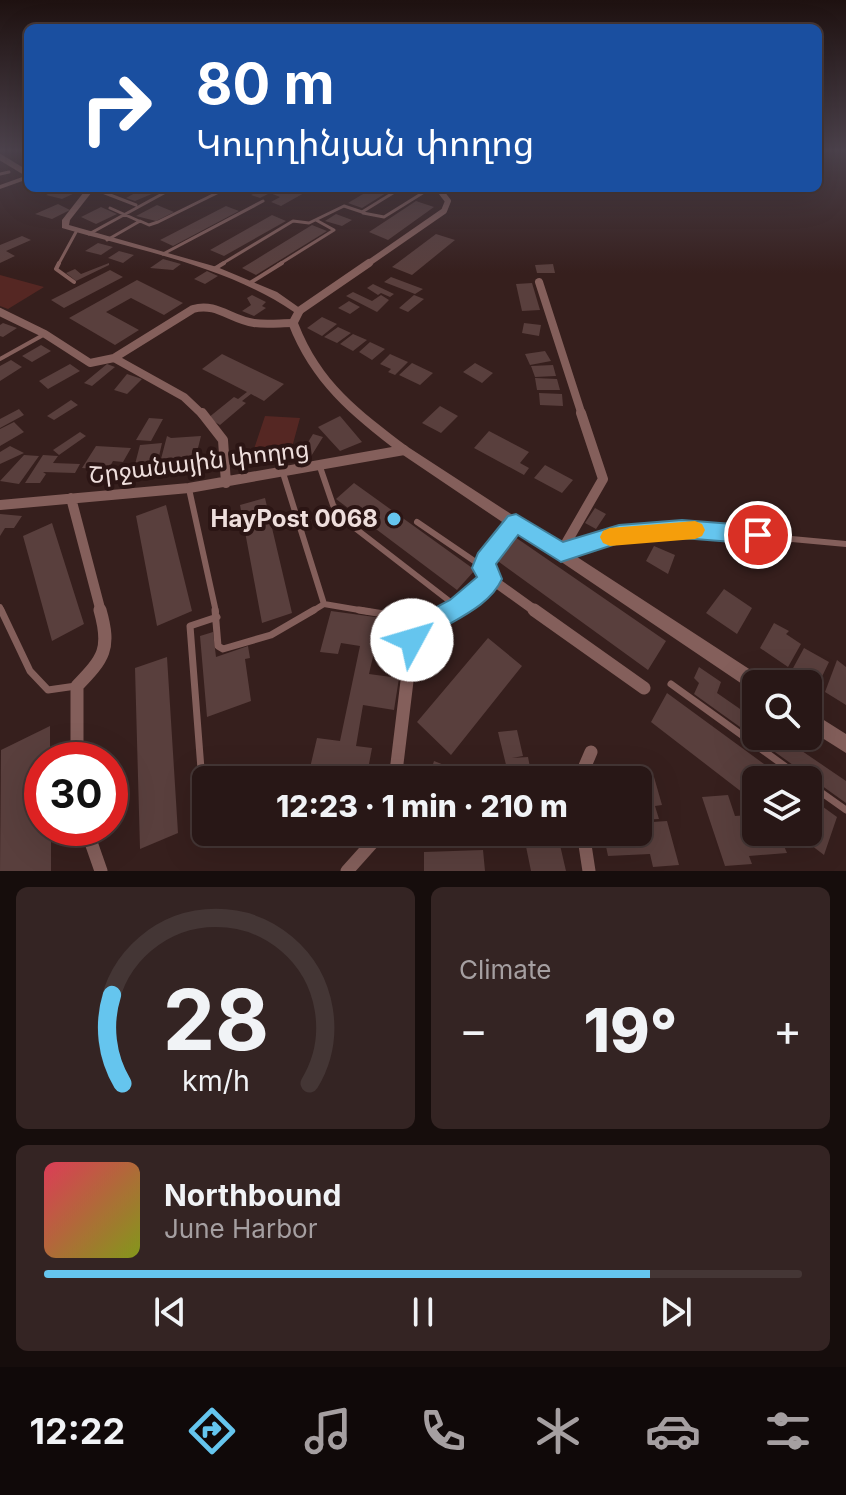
<!DOCTYPE html>
<meta charset="utf-8">
<style>
body{margin:0;font-family:Inter,"Noto Sans Armenian",sans-serif;background:#342423;color:#f1f3f6;height:100vh;display:flex;flex-direction:column;font-size:30px;white-space:nowrap}
*{box-sizing:border-box;margin:0}
p{font-size:26px;color:#a59fa1}
.icon{flex:none;width:44px;height:44px;fill:none;stroke:currentColor;stroke-width:2;stroke-linecap:round;stroke-linejoin:round}
.map{position:relative;height:871px;overflow:hidden}
.sheet{display:flex;flex-direction:column;gap:16px;padding:16px;background:#160d0c;flex:1}
.sheet>*{flex:none}
.banner{position:absolute;left:24px;top:24px;width:798px;height:168px;border-radius:12px;box-shadow:0 8px 32px #0002,0 0 0 2px #443635;background:#1a4fa0;color:#fff;overflow:hidden}
.buttons{position:absolute;left:742px;top:670px;display:grid;gap:16px}
.buttons a{display:grid;place-items:center;width:80px;height:80px;border-radius:12px;background:#281716;box-shadow:0 8px 32px #0002,0 0 0 2px #443635;font-size:40px}
.speed{position:absolute;left:24px;top:742px;display:flex;gap:16px;font-size:40px;font-weight:700;text-align:center}
.speed>*{display:grid;place-content:center;width:104px;height:104px;border-radius:50%;background:#281716;box-shadow:0 8px 32px #0002,0 0 0 2px #443635;line-height:1}
.speed .limit{border:12px solid #d22;background:#fff;color:#111}
.pin{position:absolute;display:grid;place-items:center;width:68px;height:68px;color:#fff;margin:-34px;border:4px solid #fff;border-radius:50%;box-shadow:0 2px 8px #0007}
.me{position:absolute;width:88px;margin:-44px;rotate:51deg;stroke-linejoin:round;filter:drop-shadow(0 0 6px #0008)}
.turn{display:flex;align-items:center;gap:28px;height:168px;padding:0 40px;font-size:36px}
.turn .icon{width:104px;height:104px;stroke-width:2.5}
.turn b{display:block;font-size:56px;line-height:68px}
.big{font-size:60px;font-weight:800;line-height:1.1}
.sheet .card{flex:1;display:flex;flex-direction:column;justify-content:center;gap:12px;min-width:0;padding:0 28px;border-radius:12px;background:#342423}
.sheet .dial{align-items:center;gap:0}
.dial svg{height:208px;overflow:visible;fill:none;stroke:#443635;stroke-width:7;stroke-linecap:round;text-anchor:middle}
.dial text{fill:#f1f3f6;stroke:none}
.song{display:flex;align-items:center;gap:24px}
.cover{width:96px;height:96px;border-radius:12px;background:linear-gradient(135deg,hsl(350 70% 55%),hsl(70 70% 35%))}
.played{height:8px;border-radius:4px;background:linear-gradient(90deg,#65c5ee 80%,#443635 80%)}
.keys{display:flex;justify-content:space-around;direction:ltr}
.heat{display:flex;justify-content:space-between;align-items:center;font-size:44px;direction:ltr}
.sheet .tiles{flex:1;display:grid;gap:16px;grid-template-columns:1fr 1fr}
.card:last-child{grid-column:span 2}
.trip{position:absolute;left:192px;top:766px;width:460px;height:80px;border-radius:12px;background:#281716;box-shadow:0 8px 32px #0002,0 0 0 2px #443635;font-weight:800;line-height:80px;text-align:center}
.menu{display:flex;height:128px;justify-content:space-around;align-items:center;background:#100909;color:#a59fa1}
.menu .icon{width:56px;height:56px}
.menu .selected{color:#65c5ee}
.menu b{font-size:36px;color:#f1f3f6}
.map>svg:first-child{display:block}
</style>
<div class="map">
<svg width="846" height="871" viewBox="0 0 846 871">
<rect width="100%" height="100%" fill="#361f1d"/>
<!-- green -->
<path fill="#552723" d="M0 275 44 287 8 309 0 306Z
M265 416 300 418 291 451 254 449Z"/>
<!-- building -->
<path fill="#593f3d" d="M61 188H71L79 191 62 199 46 195Z
M144 188H166L135 201 126 198Z
M264 188 295 189 313 188 281 206 271 202 280 197 270 193 260 198 251 195Z
M373 188H394L362 208 348 203Z
M416 201 434 207 388 240 369 232Z
M58 204 70 210 52 219 35 214Z
M157 205 174 212 156 221 136 216Z
M226 206 239 211 173 246 160 240Z
M101 207 117 214 96 224 81 217Z
M336 214 352 220 342 226 325 221Z
M272 215 286 221 224 256 210 250Z
M312 225 327 231 256 275 242 268Z
M436 234 455 240 412 275 392 267Z
M22 236 31 240 6 251 15 256 0 263V245Z
M98 243 113 247 101 255 85 251Z
M119 251 134 255 123 263 108 258Z
M163 259 181 264 173 270 150 268Z
M109 263V265L76 281 66 273 75 269 81 274Z
M553 264 555 273H537L535 265Z
M110 270 123 277 64 308 51 300Z
M207 271 218 276 205 284 194 279Z
M391 277 423 289 415 294 384 282Z
M137 280 183 303 164 315 131 298 106 312 139 330 115 345 69 318Z
M532 283 540 310 522 311 516 284Z
M373 284 394 294 390 297 381 293 378 295 367 288Z
M353 292 372 301 381 295 389 300 377 312 346 296Z
M252 295 266 302 262 306 266 308 254 316 242 311 251 305 247 298Z
M414 295 424 299 408 312 399 308Z
M349 301 360 307 350 314 338 308Z
M322 317 337 324 322 336 307 328Z
M3 323 17 328 3 337 0 336V325Z
M524 323 541 325 539 336 522 333Z
M338 327 351 333 337 343 324 337Z
M353 334 367 340 353 351 340 344Z
M370 342 385 349 372 360 359 352Z
M41 345 51 351 32 362 22 356Z
M545 351 551 361 530 365 525 354Z
M222 354 284 384 264 401 251 394 242 401 246 403 220 425 208 418 234 397 238 399 247 392 202 369Z
M390 354 408 362 395 375 388 372 391 369 380 364Z
M11 360 22 367 0 381V366Z
M412 363 433 373 420 385 399 375Z
M475 363 493 373 482 383 463 372Z
M70 364 80 371 48 389 39 381Z
M107 364 115 367 92 386 84 383Z
M553 365 556 376 535 377 531 366Z
M127 374 142 379 127 394 114 390Z
M535 378 557 379 560 390H537Z
M539 393 562 394 563 406 540 405Z
M71 400 78 405 54 420 47 416Z
M440 406 458 416 441 433 422 423Z
M19 409 24 415 0 428V419Z
M340 416 362 442 340 451 318 427Z
M149 418 163 419 151 441 136 440Z
M14 422 24 432 0 446V429Z
M489 431 529 452 520 463 529 468 524 475 474 448Z
M80 432 86 436 59 455 53 450Z
M313 434 323 437 310 458 296 462Z
M167 436 171 438 201 436 198 448H193L191 457 161 459Z
M162 443 155 474 132 476 140 445Z
M10 446 24 453 0 464V452Z
M96 446 131 448 123 462 113 461 108 470 82 468Z
M24 455 39 456 19 484 0 481Z
M43 455 58 456 53 463 80 464 75 473 43 472 46 474 40 483H25Z
M545 465 573 480 562 493 534 478Z
M354 483 475 570 457 590 336 499Z
M265 498 292 613 262 623 240 505Z
M166 505 192 611 157 626 136 516Z
M595 508 606 514 596 529 585 523Z
M0 514 22 516 14 528H5L0 536Z
M52 523 84 624 52 641 23 536Z
M515 537 666 641 648 670 495 559Z
M654 546 675 555 668 574 646 561Z
M724 589 752 608 737 634 706 613Z
M331 611 397 620 391 650 375 648 369 674 399 678 394 710 363 705 356 746 372 748 366 780 309 772 317 738 340 741 360 646 341 643 338 654 320 652Z
M774 623 789 631 786 634 801 644 788 667 760 648Z
M213 632 216 657 248 646 250 658 245 659 251 701 207 717 200 636Z
M488 638 522 666 451 755 417 722Z
M804 648 829 662 817 687 792 670Z
M167 657 178 833 140 849 135 668Z
M837 660 846 667V705L825 692Z
M699 667 721 682 717 693 756 720V736H780L846 781V803L694 694 699 683 694 678Z
M667 693 786 780H756V803L651 722Z
M50 726V760H42V828H51V871H0L1 750Z
M517 730 523 756 512 758 528 757 530 767 552 764 555 777 503 780 502 773H508L498 732Z
M434 761 470 775 469 780H428Z
M654 777 662 805 655 806 659 819 638 820V778Z
M728 795 735 816 749 815 751 821 756 820V832H778L787 853 749 856 752 864 725 866 702 797Z
M808 796 837 817 824 855 794 832H808Z
M667 821 679 865 653 867 650 854 608 856 603 832H638V823Z
M523 832H557L566 871H531Z
M483 850 485 871H424V852Z"/>
<g fill="none" stroke-linecap="round" stroke-linejoin="round">
<!-- service-far3 -->
<path stroke="#845f5b" stroke-width="3" d="M0 174 9 172
M92 188 136 205
M106 193 117 188
M110 208 139 221
M363 213 384 217 429 189
M89 234 173 188
M107 240 140 221 149 225 158 222 227 188
M163 254 263 201
M58 265 76 232
M220 265 293 221 309 223 344 206 362 212 401 188
M278 265 334 230 316 220"/>
<!-- service-far2 -->
<path stroke="#845f5b" stroke-width="4" d="M59 263 56 269 74 282
M214 269 224 263
M250 283 282 263
M0 359 45 334"/>
<!-- service-far1 -->
<path stroke="#845f5b" stroke-width="6" d="M320 467 333 505 342 518 457 607
M283 473 324 604
M189 489 216 612
M417 522 483 567
M563 552 619 534 682 529 846 544
M0 607 2 612
M311 612 324 604 371 612"/>
<!-- service -->
<path stroke="#845f5b" stroke-width="7" d="M1 610 30 671 48 690 76 686
M215 610 218 646 223 649 271 635 314 610
M359 610 427 621
M671 684 804 780
M808 783 846 810
M203 795 190 626 217 617"/>
<!-- minor-far3 -->
<path stroke="#845f5b" stroke-width="6" d="M0 157 28 174
M366 265 444 211 448 201 438 188"/>
<!-- minor-far2 -->
<path stroke="#845f5b" stroke-width="8" d="M539 282 582 415
M299 311 369 263
M0 312 45 334 90 363 114 358 184 397 203 415
M114 358 193 309C216 302 231 320 254 323 267 325 280 323 293 323"/>
<!-- minor-far1 -->
<path stroke="#845f5b" stroke-width="10" d="M202 413 223 440 226 483
M71 498 101 612
M0 505 189 488 404 450
M561 552 603 479 581 413
M491 579 537 612
M451 612 491 579 483 568 486 559 516 522"/>
<!-- minor -->
<path stroke="#845f5b" stroke-width="13" d="M534 610 644 688
M77 760V686C104 658 111 649 100 610
M395 780 412 640 419 629 455 610
M579 780 591 752
M86 828 101 871
M583 832 589 871
M347 871 382 832"/>
<!-- tertiary -->
<path fill="#845f5b" fill-rule="evenodd" d="M28 175V179L0 189V185Z
M87 188H95L70 220 69 225 217 267 277 292 304 311 298 323C321 382 359 410 408 447L763 678 765 684H756V692L751 690 400 453C350 415 311 383 288 323L294 312C229 267 138 250 62 228V220Z
M808 710 846 734V753L808 729Z"/>
</g>
<!-- sky -->
<linearGradient id="sky" x2="0" y2="1"><stop stop-color="#1e1110"/><stop offset="0.55" stop-color="#4c424c"/><stop offset="1" stop-color="#4c424c" stop-opacity="0"/></linearGradient>
<rect width="846" height="273" fill="url(#sky)"/>
<!-- route -->
<path fill="#65c5ee" stroke="#42809b" stroke-width="2" d="M516 514 563 542 619 525 682 520 758 526 765 528 768 535 765 541 758 544 682 538 619 543 561 562 518 535 496 564 502 579C489 607 455 619 431 635 423 640 421 647 412 651L403 648 400 640 410 621 450 600 477 577 472 568 478 553 508 516Z"/>
<!-- slow -->
<path fill="#f59e0b" d="M695 521 702 524 705 530 702 536 695 539 610 546 603 543 600 537 603 531 610 528Z"/>
<!-- markers -->
<circle fill="#65c5ee" stroke="#2b1514" stroke-width="3" cx="394" cy="519" r="8"/>
<g text-anchor="middle" stroke-width="8" stroke-linejoin="round" paint-order="stroke">
<!-- street labels -->
<g font-size="24" fill="#eededc" stroke="#2b1514">
<text transform="translate(199 462) rotate(-7)" y="8">Շրջանային փողոց</text>
</g>
<!-- poi labels -->
<g font-size="24" font-weight="bold" fill="#eededc" stroke="#2b1514" text-anchor="end">
<text x="378" y="527">HayPost 0068</text>
</g>
</g>
</svg>
<div class="buttons">
<a><svg class="icon" aria-label="search" viewBox="0 0 24 24"><circle cx="10" cy="10" r="6"/><path d="M15 15l6 6"/></svg></a>
<a><svg class="icon" aria-label="layers" viewBox="0 0 24 24"><path d="M12 4l9 5-9 5-9-5zM3 14l9 5 9-5"/></svg></a>
</div>
<div class="speed"><div class="limit">30</div></div>
<div class="pin" style="left:758px;top:535px;background:#d93025"><svg class="icon" aria-label="arrive" viewBox="0 0 24 24"><path d="M6 21V4h12l-3 4 3 4H6"/></svg></div>
<svg class="me" style="left:412px;top:640px" viewBox="-20 -20 40 40"><circle r="19" fill="#fff"/><path d="M0-13L10 11 0 6-10 11z" fill="#65c5ee"/></svg>
<div class="trip">12:23 · 1 min · 210 m</div>
<div class="banner">
<div class="turn"><svg class="icon" aria-label="right" viewBox="0 0 24 24"><path d="M7 20v-9h11M14 6l5 5-5 5"/></svg><div><b>80 m</b>Կուրղինյան փողոց</div></div>
</div>
</div>
<section class="sheet">
<div class="tiles">
<div class="card dial"><svg viewBox="0 0 100 80">
<path d="M14 69A42 42 0 1 1 86 69"/>
<path d="M14 69A42 42 0 0 1 10 35" stroke="#65c5ee"/>
<text x="50" y="56" font-size="32" font-weight="700">28</text>
<text x="50" y="72" font-size="11">km/h</text>
</svg></div>
<div class="card"><p>Climate</p>
<div class="heat"><a>−</a><b class="big">19°</b><a>+</a></div>
</div>
<div class="card">
<div class="song"><i class="cover"></i><div><b>Northbound</b><p>June Harbor</p></div></div>
<div class="played"></div>
<div class="keys"><svg class="icon" aria-label="previous" viewBox="0 0 24 24"><path d="M18 5L8 12l10 7zM5 5v14"/></svg><svg class="icon" aria-label="pause" viewBox="0 0 24 24"><path d="M8 5v14M16 5v14"/></svg><svg class="icon" aria-label="next" viewBox="0 0 24 24"><path d="M6 5l10 7-10 7zM19 5v14"/></svg></div>
</div>
</div>
</section>
<nav class="menu">
<b>12:22</b>
<svg class="icon selected" aria-label="directions" viewBox="0 0 24 24"><path d="M12 3l9 9-9 9-9-9zM9 14v-3h6M13 9l2 2-2 2"/></svg>
<svg class="icon" aria-label="music" viewBox="0 0 24 24"><path d="M9 18V5l10-2v13"/><circle cx="6" cy="18" r="3"/><circle cx="16" cy="16" r="3"/></svg>
<svg class="icon" aria-label="phone" viewBox="0 0 24 24"><path d="M5 4h4l2 5-3 2q2 4 5 5l2-3 5 2v4C11 20 4 13 5 4z"/></svg>
<svg class="icon" aria-label="climate" viewBox="0 0 24 24"><path d="M12 3v18M4 7l16 10M4 17L20 7"/></svg>
<svg class="icon" aria-label="car" viewBox="0 0 24 24"><path d="M5 17H2v-5l4-1 3-4h7l3 4 3 1v5h-3M9 17h6M6 11h13"/><circle cx="7" cy="17" r="2"/><circle cx="17" cy="17" r="2"/></svg>
<svg class="icon" aria-label="filters" viewBox="0 0 24 24"><path d="M4 7h16M4 17h16"/><circle cx="9" cy="7" r="2"/><circle cx="15" cy="17" r="2"/></svg>
</nav>
